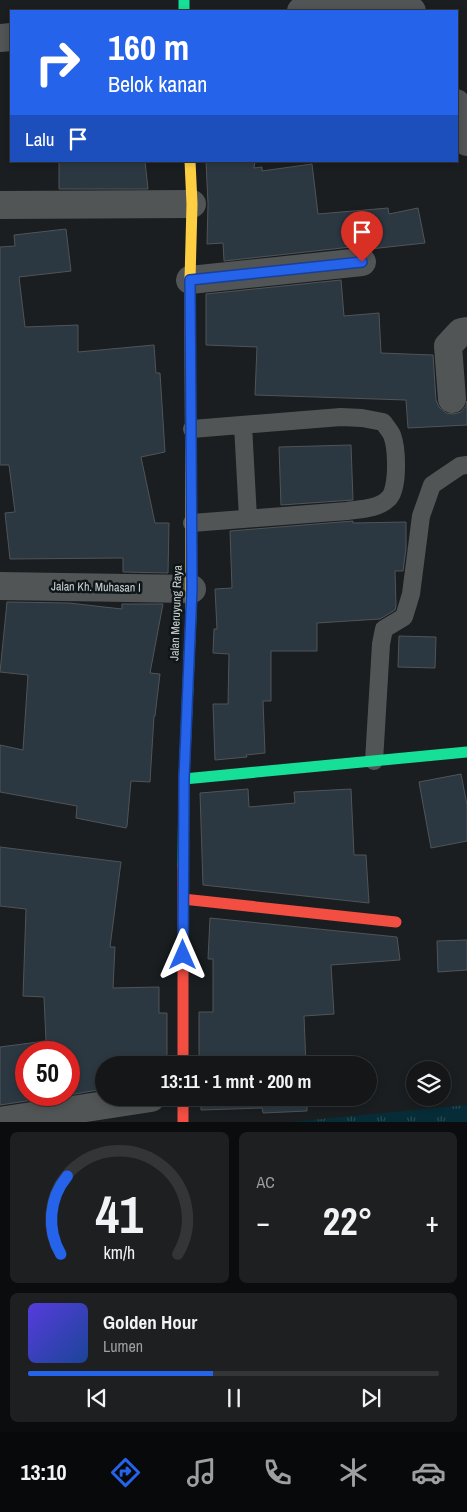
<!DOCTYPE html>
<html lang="id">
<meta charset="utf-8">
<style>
body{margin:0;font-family:"Archivo Narrow",sans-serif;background:#1d1f21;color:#f1f3f6;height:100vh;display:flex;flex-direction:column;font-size:19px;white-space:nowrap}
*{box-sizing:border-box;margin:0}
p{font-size:16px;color:#9d9fa2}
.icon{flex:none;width:28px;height:28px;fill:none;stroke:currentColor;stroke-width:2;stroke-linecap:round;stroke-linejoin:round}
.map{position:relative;height:1122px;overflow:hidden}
.details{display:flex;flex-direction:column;gap:10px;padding:10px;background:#0b0c0d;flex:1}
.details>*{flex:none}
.guide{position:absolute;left:10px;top:10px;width:448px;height:152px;border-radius:0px;box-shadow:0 2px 8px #0003,0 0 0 1px #333537;background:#2563eb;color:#fff;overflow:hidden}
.controls{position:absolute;left:406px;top:1061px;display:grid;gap:10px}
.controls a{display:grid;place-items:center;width:45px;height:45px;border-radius:50%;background:#141618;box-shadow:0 2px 8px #0003,0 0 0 1px #333537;font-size:25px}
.speed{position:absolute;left:15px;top:1041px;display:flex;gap:10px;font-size:25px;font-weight:700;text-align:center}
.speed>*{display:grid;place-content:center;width:65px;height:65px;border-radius:50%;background:#141618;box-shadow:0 2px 8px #0003,0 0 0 1px #333537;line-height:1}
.speed .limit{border:8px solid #d22;background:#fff;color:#111}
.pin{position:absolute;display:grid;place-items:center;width:42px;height:42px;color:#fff;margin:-51px -21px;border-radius:50% 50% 50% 0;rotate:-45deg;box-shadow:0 0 5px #0007}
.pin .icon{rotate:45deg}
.me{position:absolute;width:55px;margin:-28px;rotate:0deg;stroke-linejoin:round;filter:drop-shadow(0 0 4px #0008)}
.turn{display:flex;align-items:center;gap:18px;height:105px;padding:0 15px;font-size:22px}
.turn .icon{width:65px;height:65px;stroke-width:2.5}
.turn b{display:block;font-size:35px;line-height:42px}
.then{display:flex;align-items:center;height:48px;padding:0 15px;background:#0003;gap:10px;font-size:19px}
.big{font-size:38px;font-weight:800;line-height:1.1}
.details .widget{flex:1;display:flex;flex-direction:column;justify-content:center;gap:8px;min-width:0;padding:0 18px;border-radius:8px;background:#1d1f21}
.details .dial{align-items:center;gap:0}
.dial svg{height:130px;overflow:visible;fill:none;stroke:#333537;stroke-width:7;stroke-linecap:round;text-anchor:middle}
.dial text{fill:#f1f3f6;stroke:none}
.song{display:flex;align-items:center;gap:15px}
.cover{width:60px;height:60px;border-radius:8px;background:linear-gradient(135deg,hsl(250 70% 55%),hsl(220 70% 35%))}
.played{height:5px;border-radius:2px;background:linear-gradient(90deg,#2563eb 45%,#333537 45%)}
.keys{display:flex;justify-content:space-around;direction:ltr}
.heat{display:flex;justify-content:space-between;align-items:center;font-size:28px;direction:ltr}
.details .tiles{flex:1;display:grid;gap:10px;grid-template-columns:1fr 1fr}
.widget:last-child{grid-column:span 2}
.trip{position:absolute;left:95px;top:1056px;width:282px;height:50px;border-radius:25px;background:#141618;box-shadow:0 2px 8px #0003,0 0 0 1px #333537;font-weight:800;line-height:50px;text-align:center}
.tabs{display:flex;height:80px;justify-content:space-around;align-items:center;background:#08090a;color:#9d9fa2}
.tabs .icon{width:35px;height:35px}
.tabs .on{color:#2563eb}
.tabs b{font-size:22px;color:#f1f3f6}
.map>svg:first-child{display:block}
</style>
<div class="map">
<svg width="467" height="1122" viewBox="0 0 467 1122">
<defs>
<pattern id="grass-tufts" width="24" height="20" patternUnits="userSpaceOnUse" patternTransform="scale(1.25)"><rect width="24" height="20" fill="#052c37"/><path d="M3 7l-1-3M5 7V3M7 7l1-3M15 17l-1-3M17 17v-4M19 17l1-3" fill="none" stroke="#284a53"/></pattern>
</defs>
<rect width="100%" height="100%" fill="#1a1e20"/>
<!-- grass -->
<path fill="url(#grass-tufts)" d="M467 1105V1122H291Z"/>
<!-- building -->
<path fill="#2b3842" stroke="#515456" d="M59 161H145L148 189H59Z
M206 161H255L254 168 262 167V171L312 164 318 214 388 208 389 214 418 208 425 243 370 249 360 246 224 261 223 243 207 244 208 204Z
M66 229 71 271 19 277 25 327 78 325V352L154 345 156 373H160L165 452 141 457 155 523H169L168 573 123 572V558L10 559 5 513 15 512 9 465H0V247L15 246 14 235Z
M341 280 344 316 379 313 381 353 433 355 436 400 439 407 446 413 454 414 461 412 466 406 467 401V425L408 428 406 400 255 395 257 347 206 345V294Z
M351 445 353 500 281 505 279 447Z
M353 521V523L406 522V549L403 571H395L396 606 395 610 380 619 317 623V651H271V701H263L265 753 246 755 247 757 215 760 213 704H228L229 654 213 653 214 629H217L215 589 232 588 230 531Z
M7 602 69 603 122 609V604H163L150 673 160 674 155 716H154L150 782 131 781 127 826 126 828 76 818 77 806 0 792V745L23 750 28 675 0 672Z
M399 636 436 637 435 668 398 667Z
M461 774 467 805V841L431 848 419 782Z
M248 789 249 807 295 803 294 792 351 789 354 855H366L369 903 203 885 200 793Z
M0 847 121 862 110 947H115L113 988 159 987V1013H167V1065H104V1089L69 1095V1052H26V1095H67L0 1105V1047L46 1041 44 997 23 996 26 909 0 906Z
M210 918 397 937 400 960 331 965 334 1014 304 1016 306 1065H199V1012H213V959H208Z
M467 940V970L438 972 437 941Z
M201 1098H307V1111L263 1113 262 1108 201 1110Z"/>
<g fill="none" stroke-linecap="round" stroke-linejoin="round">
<!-- lane -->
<path stroke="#525556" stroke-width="18" d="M243 425 248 518
M192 523 347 511C360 509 378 509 388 499 399 490 397 448 392 435 390 431 386 426 383 422L362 418 341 417 192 429
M374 761 381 644 384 629 404 617 411 594 421 516 432 485 460 466 467 465"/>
<!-- street -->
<path stroke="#525556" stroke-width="28" d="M301 11 366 6 412 11
M0 38 11 37
M456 103 467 142
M0 205 192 204
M190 280 362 262
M452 399 448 346 461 332 467 331
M0 586 192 589
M0 1121 151 1098"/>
<!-- fast -->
<path stroke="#16e098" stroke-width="11" d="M184 0V11
M184 779 467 752
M183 866 184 779 191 614"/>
<!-- slow -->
<path stroke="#ffcf43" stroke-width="11" d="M190 161 192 204 190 280 191 614"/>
<!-- jam -->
<path stroke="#f24e42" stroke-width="11" d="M183 899 396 922
M183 1065V866
M183 1098V1122"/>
</g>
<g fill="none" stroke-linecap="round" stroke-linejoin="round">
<!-- route casing -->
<g stroke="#184099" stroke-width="12">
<path id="route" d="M183 955 184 779 192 589 190 280 362 262"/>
</g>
<!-- route -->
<use href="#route" stroke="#2563eb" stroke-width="9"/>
</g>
<g text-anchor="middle" stroke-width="5" stroke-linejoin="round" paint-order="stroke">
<!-- street labels -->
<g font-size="12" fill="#ced3d5" stroke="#0f1618">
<text transform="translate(96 587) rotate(1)" y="4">Jalan Kh. Muhasan I</text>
<text transform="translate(176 613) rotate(-88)" y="4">Jalan Meruyung Raya</text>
</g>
</g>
</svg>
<div class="controls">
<a><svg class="icon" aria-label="layers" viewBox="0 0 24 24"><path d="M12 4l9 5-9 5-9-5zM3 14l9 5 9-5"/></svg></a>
</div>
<div class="speed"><div class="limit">50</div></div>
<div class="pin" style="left:362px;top:262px;background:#d93025"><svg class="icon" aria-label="arrive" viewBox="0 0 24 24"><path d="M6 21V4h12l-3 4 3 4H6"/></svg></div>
<svg class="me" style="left:183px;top:955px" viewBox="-20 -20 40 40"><path d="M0-17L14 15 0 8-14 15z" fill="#2563eb" stroke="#fff" stroke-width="4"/></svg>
<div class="trip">13:11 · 1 mnt · 200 m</div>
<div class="guide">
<div class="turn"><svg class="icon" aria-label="right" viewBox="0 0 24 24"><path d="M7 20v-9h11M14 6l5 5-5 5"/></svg><div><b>160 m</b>Belok kanan</div></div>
<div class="then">Lalu<svg class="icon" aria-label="arrive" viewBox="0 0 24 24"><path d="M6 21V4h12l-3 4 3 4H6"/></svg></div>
</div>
</div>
<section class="details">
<div class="tiles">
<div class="widget dial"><svg viewBox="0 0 100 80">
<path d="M14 69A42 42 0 1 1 86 69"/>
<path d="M14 69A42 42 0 0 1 18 21" stroke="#2563eb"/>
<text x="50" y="56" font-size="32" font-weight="700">41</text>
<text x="50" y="72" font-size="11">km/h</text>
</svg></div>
<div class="widget"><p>AC</p>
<div class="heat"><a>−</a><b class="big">22°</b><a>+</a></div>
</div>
<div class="widget">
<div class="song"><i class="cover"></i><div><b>Golden Hour</b><p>Lumen</p></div></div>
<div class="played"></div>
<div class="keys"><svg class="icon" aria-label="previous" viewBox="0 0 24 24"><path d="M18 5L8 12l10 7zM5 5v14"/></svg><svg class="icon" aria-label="pause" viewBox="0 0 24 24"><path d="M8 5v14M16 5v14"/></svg><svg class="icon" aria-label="next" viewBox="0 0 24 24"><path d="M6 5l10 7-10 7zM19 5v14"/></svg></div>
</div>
</div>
</section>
<nav class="tabs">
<b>13:10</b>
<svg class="icon on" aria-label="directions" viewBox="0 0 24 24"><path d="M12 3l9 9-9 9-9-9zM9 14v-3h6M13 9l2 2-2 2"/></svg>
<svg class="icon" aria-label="music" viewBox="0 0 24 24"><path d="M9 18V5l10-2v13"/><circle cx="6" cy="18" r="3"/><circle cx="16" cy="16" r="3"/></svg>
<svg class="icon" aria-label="phone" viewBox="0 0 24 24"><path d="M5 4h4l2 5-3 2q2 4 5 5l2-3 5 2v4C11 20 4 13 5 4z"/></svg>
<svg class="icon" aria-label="climate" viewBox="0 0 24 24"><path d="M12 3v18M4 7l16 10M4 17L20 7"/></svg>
<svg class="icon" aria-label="car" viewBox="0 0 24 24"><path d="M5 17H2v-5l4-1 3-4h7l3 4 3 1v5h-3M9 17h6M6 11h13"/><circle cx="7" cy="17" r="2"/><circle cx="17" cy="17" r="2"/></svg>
</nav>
